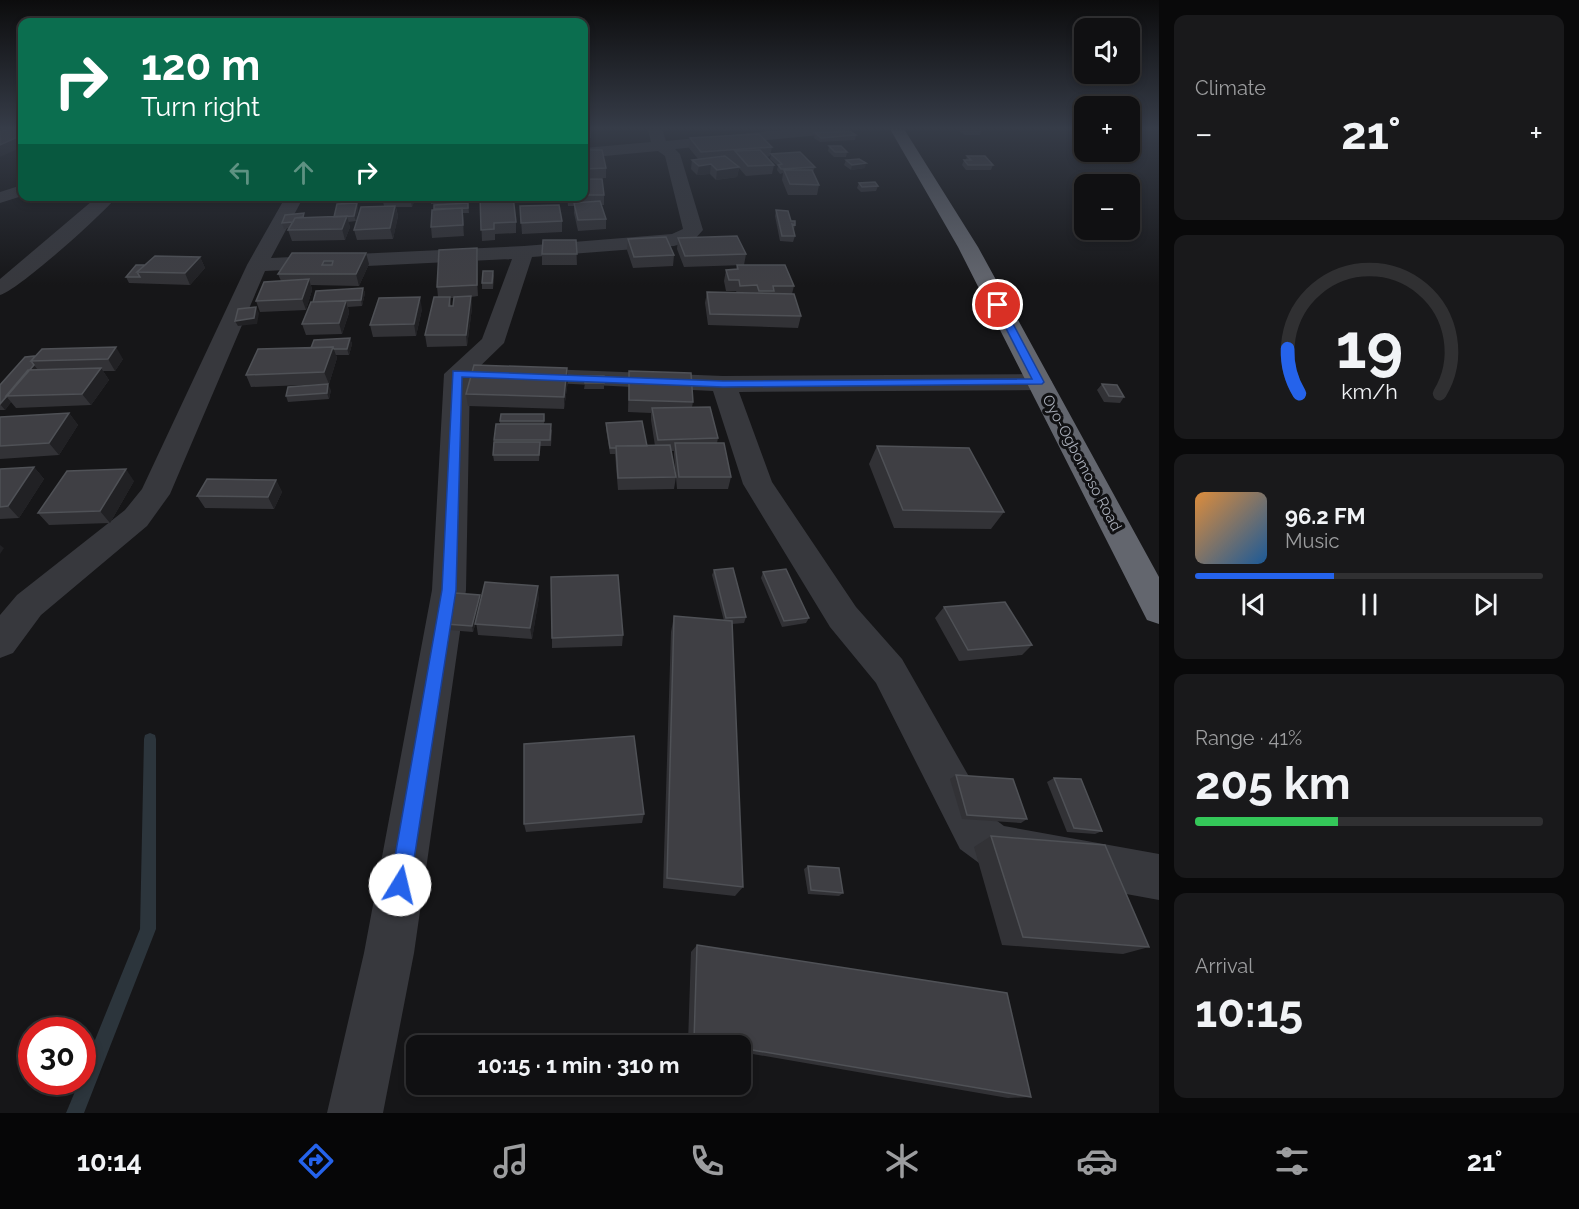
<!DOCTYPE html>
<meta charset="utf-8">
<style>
body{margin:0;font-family:Raleway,sans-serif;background:#19191b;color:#f1f3f6;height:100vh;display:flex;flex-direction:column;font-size:22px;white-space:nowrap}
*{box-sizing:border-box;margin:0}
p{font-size:20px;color:#9c9d9f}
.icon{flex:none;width:33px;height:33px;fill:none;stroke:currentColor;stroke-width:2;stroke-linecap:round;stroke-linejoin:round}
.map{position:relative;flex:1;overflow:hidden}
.drawer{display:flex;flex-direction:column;gap:15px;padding:15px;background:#09090a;width:420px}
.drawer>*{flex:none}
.guide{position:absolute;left:18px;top:18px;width:570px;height:183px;border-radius:12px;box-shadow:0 3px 9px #0003,0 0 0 2px #303032;background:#0b6e4f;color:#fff;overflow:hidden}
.controls{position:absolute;left:1074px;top:18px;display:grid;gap:12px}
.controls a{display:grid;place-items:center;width:66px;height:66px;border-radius:12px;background:#101012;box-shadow:0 3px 9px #0003,0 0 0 2px #303032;font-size:30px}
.speed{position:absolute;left:18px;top:1017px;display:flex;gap:12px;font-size:30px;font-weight:700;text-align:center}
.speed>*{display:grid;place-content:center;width:78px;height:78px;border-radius:50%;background:#101012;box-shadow:0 3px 9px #0003,0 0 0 2px #303032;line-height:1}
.speed .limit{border:9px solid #d22;background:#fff;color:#111}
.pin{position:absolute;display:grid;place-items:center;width:51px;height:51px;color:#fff;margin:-26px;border:3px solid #fff;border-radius:50%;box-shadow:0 2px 6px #0007}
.me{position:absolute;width:66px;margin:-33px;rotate:9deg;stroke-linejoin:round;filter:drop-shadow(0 0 4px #0008)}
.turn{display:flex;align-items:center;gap:21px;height:126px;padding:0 24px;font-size:27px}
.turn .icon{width:78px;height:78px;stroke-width:2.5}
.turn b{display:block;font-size:42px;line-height:51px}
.lanes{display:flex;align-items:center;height:57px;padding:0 24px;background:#0003;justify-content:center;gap:30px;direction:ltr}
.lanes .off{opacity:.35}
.big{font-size:45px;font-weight:700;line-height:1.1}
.drawer .widget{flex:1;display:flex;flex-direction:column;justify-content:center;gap:9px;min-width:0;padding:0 21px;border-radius:12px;background:#19191b}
.drawer .dial{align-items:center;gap:0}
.dial svg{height:156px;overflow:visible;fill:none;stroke:#303032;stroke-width:7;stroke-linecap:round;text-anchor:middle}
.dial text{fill:#f1f3f6;stroke:none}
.song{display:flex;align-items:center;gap:18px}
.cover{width:72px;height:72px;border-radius:9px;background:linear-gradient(135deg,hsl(30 70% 55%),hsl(210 70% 35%))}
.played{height:6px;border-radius:3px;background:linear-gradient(90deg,#2563eb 40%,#303032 40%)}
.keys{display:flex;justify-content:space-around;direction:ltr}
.heat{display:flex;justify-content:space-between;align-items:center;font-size:33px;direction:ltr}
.charge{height:9px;border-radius:4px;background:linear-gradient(90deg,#34c759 41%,#303032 0)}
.trip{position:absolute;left:406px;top:1035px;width:345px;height:60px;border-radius:12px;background:#101012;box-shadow:0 3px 9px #0003,0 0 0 2px #303032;font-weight:700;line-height:60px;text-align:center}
.tabs{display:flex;height:96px;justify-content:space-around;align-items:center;background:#060607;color:#9c9d9f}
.tabs .icon{width:42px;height:42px}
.tabs .on{color:#2563eb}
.tabs b{font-size:27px;color:#f1f3f6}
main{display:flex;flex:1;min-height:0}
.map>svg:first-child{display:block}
</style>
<main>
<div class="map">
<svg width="1159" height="1113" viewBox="0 0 1159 1113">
<rect width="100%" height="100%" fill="#161618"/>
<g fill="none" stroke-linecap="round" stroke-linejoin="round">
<!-- stream -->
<path fill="#2c353c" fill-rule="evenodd" d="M150 733 155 735 156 739V929L84 1113H66L79 1082H82V1072L140 929 144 739 145 735Z"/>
<!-- street -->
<path fill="#37383d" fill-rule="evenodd" d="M0 129H22V136L0 133Z
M648 129H662L666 141 792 129H848L841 133 675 149 680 154 703 230 694 240 674 246 532 257 504 343 470 376 466 590 414 953 383 1113H327L364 953 432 590 444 374 482 339 512 259 265 271 170 494 147 526 41 615 13 653 0 658V615L17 595 125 510 142 489 247 265 286 196H304L271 258 524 246 672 234 683 229 665 156 658 151 584 158V148L651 142Z
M22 185V196L0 203V192Z
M98 196H117C105 213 17 291 0 295V279Z
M522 368 723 376 1039 374 1048 377 1052 382 1048 387 1039 390 739 392 772 482 856 607 902 659 992 817 1004 826 1159 854V900L995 870 979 863 960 849 876 683 830 627 743 484 713 391 513 381 509 376 513 371Z"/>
<!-- highway -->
<path fill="#63666e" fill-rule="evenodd" d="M890 129H904L978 247 1159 577V624L1147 620 958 247Z"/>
</g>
<!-- wall -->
<path fill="#323236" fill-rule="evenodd" d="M584 129H591V138H584Z
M723 129H734L733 130 724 131Z
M956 129H982L980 135H965Z
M815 133 856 135 855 140 820 142 814 138Z
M690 138 772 147 770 156 767 157 774 165 772 174 746 176 739 168 737 177 716 180 710 174 697 175 691 169 692 160 698 159 689 148Z
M829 146 847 152 846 157H834L828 151Z
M584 150 606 168V178H584Z
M771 154 815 167 813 172 819 185 817 195H788L782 180 783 173 780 174 777 170 778 166 770 159Z
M967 156 993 165 991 170H966L962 165 964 160H966Z
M846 160 865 168 851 170 844 165Z
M584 179 604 195V205H601L606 219V229L578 231 574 213V206H568L567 196H584Z
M859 183 878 186 876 191 861 192 857 188Z
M304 196H331L330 198 305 199Z
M430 196H468L465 203H468L469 213H463L464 236 432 238 431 227 457 204H431Z
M480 196 516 222V233L495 234V240L482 241Z
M413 197 414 202 412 207H396L398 216 393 239 357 240 354 230 384 206 383 202Z
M357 203 358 209 356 221 348 222 350 227 345 240 292 241 288 230 289 228 284 229 282 223 305 217H334Z
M520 206 562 221V232L522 234Z
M776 210 795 225 794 230H793L795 236 793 242 780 241 775 216Z
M678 238 746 254 744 265 684 267 677 249Z
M628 239 674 255 673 266 633 268 627 250Z
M576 240 577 265H542V254Z
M292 253 369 264 359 286 311 285 312 290 306 310 260 312 256 301 281 281 278 274ZM324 261H333L332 264H322Z
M200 257 205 268 190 285 129 283 126 277 145 265Z
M478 259V296L471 297 472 308 467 346 427 347 425 335 438 297 437 287ZM450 298H454L453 306H451Z
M737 265 794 286 792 294 801 316 798 328 708 325 705 303 707 292 737 293 736 291H726L724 281 726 270 736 269Z
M493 271 494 276 493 289H482V283Z
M363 288 365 293 362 306 348 307 349 313 342 334 306 335 302 324Z
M422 309 416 336 373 337 370 325Z
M350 338 352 344 349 355H336L337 358 329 384 251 387 246 375 311 348Z
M25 357 123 359 115 371H103L109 380 91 405 16 408 11 402 5 410H0V385Z
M629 371 693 402 692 407 718 438 717 443 731 477 728 489H677L674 455V451H671L676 477 674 489 618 490 615 454H610L606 429V423L647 446H655L651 420V413L628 412Z
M604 376V389H584L585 383Z
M568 380 564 409 468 406 466 394Z
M1102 384 1124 397 1120 403 1104 402 1097 390Z
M331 390 329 399 288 402 286 396Z
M69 413 78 425 59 455 0 459V417Z
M544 414V424L552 430 551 446H540L539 461H494L493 455 494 440 500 424V421Z
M877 446 1004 512 991 529 894 528 869 464Z
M34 467 44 479 19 518 0 519V469Z
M276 480 282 492 274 509 205 508 197 496Z
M134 481 110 523 49 525 38 513Z
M714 570 746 617 744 623 732 624 743 887 735 896 663 888 671 632 674 616 724 621 712 575Z
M763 572 809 618 806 623 782 627 761 578Z
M539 597 532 639 478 635 476 622 473 632 448 630 446 624 481 599Z
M944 607 1032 645 1022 655 959 661 935 618Z
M623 635 622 646 552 648V638Z
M956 775 1027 819 1021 823 962 819 950 779Z
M1054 778 1102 831 1095 834 1067 832 1047 782Z
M644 814 642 823 526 832 524 824Z
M991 836 1149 947 1123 954 1002 945 974 847Z
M808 866 843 893 839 896 808 894 804 869Z
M697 945 1031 1097 1008 1098 741 1052V1046H700L688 1043 691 952Z"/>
<!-- shaded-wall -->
<path fill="#212124" d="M22 135V147L0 157V145Z
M866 163 865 168 851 170 852 165Z
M711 164 710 174 697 175 699 166Z
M739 167 737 177 716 180 717 170Z
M464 196H468L465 204Z
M413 197 414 202 412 207 411 202Z
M357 203 358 209 356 221 354 216Z
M395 206 398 216 393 239 390 228Z
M462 208 464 219V236L463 225Z
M347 216 350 227 345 240 342 229Z
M477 248 478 259V296L477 285Z
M366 253 369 264 359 286 356 274Z
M200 257 205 268 190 285 185 273Z
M309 279 312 290 306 310 302 299Z
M363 288 365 293 362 306 361 300Z
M471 296 472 308 467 346 466 335Z
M420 297 422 309 416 336 414 324Z
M346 301 349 313 342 334 339 323Z
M256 307 259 313 257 324 238 326 235 321Z
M350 338 352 344 349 355 347 349Z
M116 347 123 359 115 371 108 359Z
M333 347 337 358 329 384 324 372Z
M34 365 38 370 7 396Z
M101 368 109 380 91 405 82 394Z
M567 368 568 380 564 409V397Z
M328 384 331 390 329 399 327 393Z
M6 396 11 402 5 410 0 404Z
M69 413 78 425 59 455 49 443Z
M34 467 44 479 19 518 8 506Z
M126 469 134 481 110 523 100 511Z
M276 480 282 492 274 509 268 497Z
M0 545 4 548 0 554Z
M538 586 539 597 532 639 530 628Z
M480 595 481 600 473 632 472 626Z"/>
<!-- building -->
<path fill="#3f3f44" stroke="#4f5156" stroke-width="1.5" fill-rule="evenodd" d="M8 129 22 130V135L0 145V132Z
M850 131 856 135 821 138 815 133Z
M759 134 772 147 701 152 690 138Z
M829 146H841L847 152H835Z
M584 150H602L606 168 584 169Z
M760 150 774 165 748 166 735 151Z
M800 152 815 167 781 169 778 165 782 164 771 154Z
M725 156 739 167 717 170 711 164 699 166 692 160Z
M967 156H985L993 165H968L964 160H971Z
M859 159 866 163 852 165 846 160Z
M784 170H812L819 185 790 184Z
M584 179H602L604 195H584Z
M875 182 878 186 862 187 859 183Z
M480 196H513L516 222 494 223V229L481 230Z
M385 197H413L411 202H383Z
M600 201 606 219 578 220 574 203Z
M357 203 354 216 334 217 337 204Z
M468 203V208L434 209V205Z
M559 205 562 221 521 223 520 206Z
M395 206 390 228 354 230 361 207Z
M462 208 463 225 431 227 432 210Z
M776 210 788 211 791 221H795V225L792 224 795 236H782Z
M304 213 303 217 295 218 293 222 282 223 285 215Z
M347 216 342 229 288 230 295 218Z
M737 236 746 254 685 256 678 238Z
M666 237 674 255 634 257 628 239Z
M543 240H576L577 254H542Z
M477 248V285L437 287 439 250Z
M292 253H366L356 274H278ZM324 261H333L332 265H322Z
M155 256 200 257 185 273 137 272Z
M136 265H145L137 272 140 277H126Z
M737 265H785L794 286H773L774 291H759L757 285 740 286 739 280H729L726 270 738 269Z
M483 271H493L492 283H482Z
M309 279 302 299 256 301 264 282Z
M363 288 361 300 313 302 316 291Z
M707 292 794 294 801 316 710 314Z
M471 296 466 335H425L434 297H450L449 306H453L454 297Z
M420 297 414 324 370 325 379 298Z
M346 301 339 323 302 324 311 302Z
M256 307 254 318 235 321 238 309Z
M350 338 347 349H334L333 347 311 348 314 340Z
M116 347 108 359 31 361 42 349Z
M333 347 324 372 246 375 258 349Z
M35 356 31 361 34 365 0 404V385L25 357Z
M474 365 567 368 564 397 466 394Z
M101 368 82 394 6 396 28 370Z
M629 371 691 373 693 402 629 400Z
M585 376H604V383H585Z
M328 384 327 393 286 396 288 387Z
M1102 384 1117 385 1124 397 1109 396Z
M710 407 718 438 658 440 652 408Z
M69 413 49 443 0 446V417Z
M501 414H544V421H500Z
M642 421 647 446H616V448H610L606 423Z
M496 424H551L550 440H494Z
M494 442H540L539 455H493Z
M675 443H724L731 477H679Z
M670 445 676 477 618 478 616 446Z
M877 446 969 448 1004 512 903 510Z
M34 467 8 506 0 507V469Z
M126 469 100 511 38 513 67 471Z
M207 479 276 480 268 497 197 496Z
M733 568 746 617 726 618 714 570Z
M786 569 809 618 784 621 763 572Z
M618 575 623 635 552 638 551 577Z
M485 582 538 586 530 628 475 624Z
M455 593 480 595 472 626 446 624Z
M1005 602 1032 645 968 650 944 607Z
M674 616 732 621 743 887 667 878Z
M634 736 644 814 524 824V744Z
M956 775 1013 779 1027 819 967 815Z
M1054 778 1081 779 1102 831 1074 828Z
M991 836 1105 845 1149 947 1023 937Z
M808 866 839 868 843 893 811 890Z
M697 945 1007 993 1031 1097 741 1048V1046H724L694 1041Z"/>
<!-- sky -->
<linearGradient id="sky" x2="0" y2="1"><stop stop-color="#0c0c0d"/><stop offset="0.45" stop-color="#363c48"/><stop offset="1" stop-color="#363c48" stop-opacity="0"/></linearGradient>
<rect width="1159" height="285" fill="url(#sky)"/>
<!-- route -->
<path fill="#2563eb" stroke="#184099" stroke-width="1.5" d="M998 302 1003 305 1044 382 1042 384 723 387 462 377 456 590 410 885 407 891 400 894 393 891 390 885 442 590 453 371 723 381 1032 379 994 305Z"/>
<g text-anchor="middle" stroke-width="6" stroke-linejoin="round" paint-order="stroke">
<!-- far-street labels -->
<g font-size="15" fill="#a8adb8" stroke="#111113">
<text transform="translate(1082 463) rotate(62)" y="5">Oyo-Ogbomoso Road</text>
</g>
</g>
</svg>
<div class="controls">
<a><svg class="icon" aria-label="sound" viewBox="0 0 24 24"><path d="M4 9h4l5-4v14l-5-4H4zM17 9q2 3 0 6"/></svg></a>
<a>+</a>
<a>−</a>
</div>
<div class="speed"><div class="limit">30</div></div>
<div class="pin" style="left:998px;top:305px;background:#d93025"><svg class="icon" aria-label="arrive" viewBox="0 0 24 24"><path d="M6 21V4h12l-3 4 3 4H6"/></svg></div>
<svg class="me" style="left:400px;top:885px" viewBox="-20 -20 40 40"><circle r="19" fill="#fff"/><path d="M0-13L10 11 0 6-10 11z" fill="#2563eb"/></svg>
<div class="trip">10:15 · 1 min · 310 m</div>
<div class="guide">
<div class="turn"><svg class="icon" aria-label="right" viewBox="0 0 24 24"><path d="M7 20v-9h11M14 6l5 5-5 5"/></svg><div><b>120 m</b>Turn right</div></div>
<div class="lanes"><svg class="icon off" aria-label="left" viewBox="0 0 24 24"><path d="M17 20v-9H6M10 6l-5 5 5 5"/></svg><svg class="icon off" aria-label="ahead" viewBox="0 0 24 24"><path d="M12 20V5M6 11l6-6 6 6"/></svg><svg class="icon" aria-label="right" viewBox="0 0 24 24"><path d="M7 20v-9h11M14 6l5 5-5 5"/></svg></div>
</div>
</div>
<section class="drawer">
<div class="widget"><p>Climate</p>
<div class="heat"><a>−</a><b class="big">21°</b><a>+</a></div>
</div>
<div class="widget dial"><svg viewBox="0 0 100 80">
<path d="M14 69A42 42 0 1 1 86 69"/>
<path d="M14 69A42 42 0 0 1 8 46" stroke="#2563eb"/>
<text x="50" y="56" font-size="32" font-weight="700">19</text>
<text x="50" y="72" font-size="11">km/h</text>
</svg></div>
<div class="widget">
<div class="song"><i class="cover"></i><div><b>96.2 FM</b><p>Music</p></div></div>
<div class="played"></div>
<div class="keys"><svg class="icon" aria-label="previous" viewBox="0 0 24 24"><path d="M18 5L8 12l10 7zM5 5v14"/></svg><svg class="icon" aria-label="pause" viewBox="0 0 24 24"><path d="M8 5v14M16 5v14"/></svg><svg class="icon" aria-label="next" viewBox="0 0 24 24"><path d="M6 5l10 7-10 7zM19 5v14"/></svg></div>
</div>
<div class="widget"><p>Range · 41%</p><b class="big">205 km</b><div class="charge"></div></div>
<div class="widget"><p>Arrival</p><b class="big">10:15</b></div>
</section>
</main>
<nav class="tabs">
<b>10:14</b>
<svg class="icon on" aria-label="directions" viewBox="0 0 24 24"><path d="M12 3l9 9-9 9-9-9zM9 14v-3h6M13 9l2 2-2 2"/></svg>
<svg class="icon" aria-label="music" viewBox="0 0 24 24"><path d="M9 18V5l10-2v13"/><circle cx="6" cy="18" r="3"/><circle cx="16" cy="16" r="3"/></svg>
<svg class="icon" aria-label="phone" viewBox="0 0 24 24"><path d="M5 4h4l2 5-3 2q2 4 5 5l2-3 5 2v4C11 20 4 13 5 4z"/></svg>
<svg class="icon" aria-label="climate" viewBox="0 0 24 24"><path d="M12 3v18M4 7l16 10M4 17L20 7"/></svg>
<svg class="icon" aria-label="car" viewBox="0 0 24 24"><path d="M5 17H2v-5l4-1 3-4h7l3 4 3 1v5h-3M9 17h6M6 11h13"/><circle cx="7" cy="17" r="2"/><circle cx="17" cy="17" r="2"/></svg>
<svg class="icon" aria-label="filters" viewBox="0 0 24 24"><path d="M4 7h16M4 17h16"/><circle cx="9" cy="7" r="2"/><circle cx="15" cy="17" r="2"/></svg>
<b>21°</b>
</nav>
